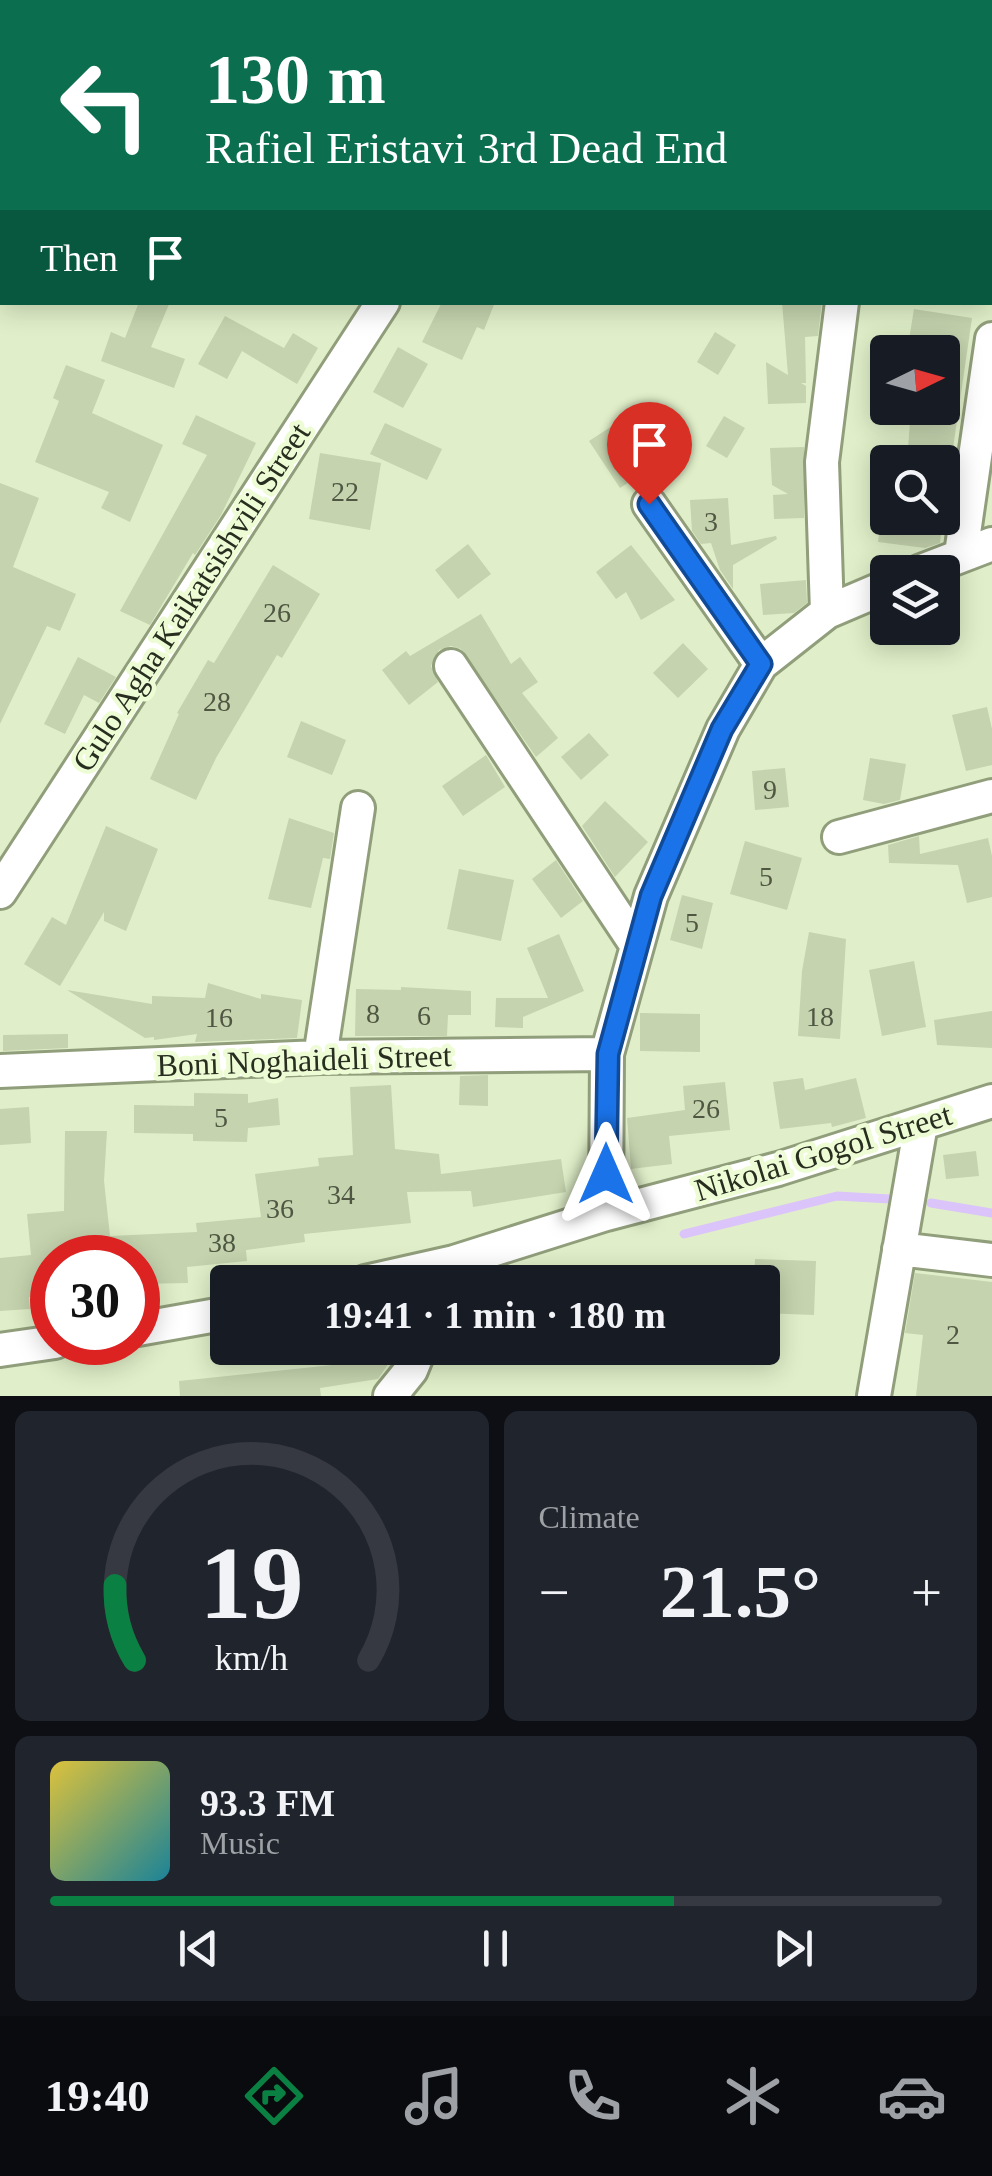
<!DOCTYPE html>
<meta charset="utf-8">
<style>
body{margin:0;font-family:"Times New Roman",serif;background:#20242c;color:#f1f3f6;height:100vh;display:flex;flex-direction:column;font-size:38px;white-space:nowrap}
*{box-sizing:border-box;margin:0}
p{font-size:32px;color:#9ea1a6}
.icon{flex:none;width:55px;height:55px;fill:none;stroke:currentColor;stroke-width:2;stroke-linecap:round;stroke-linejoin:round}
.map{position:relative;height:1396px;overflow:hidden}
.panel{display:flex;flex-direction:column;gap:15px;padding:15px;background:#0d0f14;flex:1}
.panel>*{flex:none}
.top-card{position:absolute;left:0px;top:0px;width:992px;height:305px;box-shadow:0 5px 25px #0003;background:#0b6e4f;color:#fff;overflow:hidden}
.needle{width:65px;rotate:85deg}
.buttons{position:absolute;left:870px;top:335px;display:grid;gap:20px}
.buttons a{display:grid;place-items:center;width:90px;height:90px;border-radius:10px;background:#171b24;box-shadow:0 5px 25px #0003;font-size:50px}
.speed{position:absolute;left:30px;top:1235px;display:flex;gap:20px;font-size:50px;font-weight:700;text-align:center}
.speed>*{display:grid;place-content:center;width:130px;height:130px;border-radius:50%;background:#171b24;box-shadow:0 5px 25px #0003;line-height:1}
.speed .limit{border:15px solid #d22;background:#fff;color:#111}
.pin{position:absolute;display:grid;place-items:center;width:85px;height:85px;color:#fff;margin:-102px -42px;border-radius:50% 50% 50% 0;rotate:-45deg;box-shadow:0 0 10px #0007}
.pin .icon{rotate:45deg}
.me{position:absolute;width:110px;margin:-55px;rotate:0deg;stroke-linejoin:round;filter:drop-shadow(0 0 8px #0008)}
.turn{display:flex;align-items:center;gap:35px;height:210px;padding:0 40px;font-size:45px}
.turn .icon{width:130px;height:130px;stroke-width:2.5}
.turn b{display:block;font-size:70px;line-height:85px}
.then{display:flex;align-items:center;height:95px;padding:0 40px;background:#0003;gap:20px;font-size:38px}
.big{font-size:75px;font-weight:700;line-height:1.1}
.panel .card{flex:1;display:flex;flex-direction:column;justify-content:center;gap:15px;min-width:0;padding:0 35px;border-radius:15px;background:#20242c}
.panel .dial{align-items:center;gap:0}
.dial svg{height:260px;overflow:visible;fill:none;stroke:#363941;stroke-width:7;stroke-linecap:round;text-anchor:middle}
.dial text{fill:#f1f3f6;stroke:none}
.song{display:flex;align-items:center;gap:30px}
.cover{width:120px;height:120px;border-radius:15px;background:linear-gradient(135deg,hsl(50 70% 55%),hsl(190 70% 35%))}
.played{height:10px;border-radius:5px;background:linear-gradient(90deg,#0b8043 70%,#363941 70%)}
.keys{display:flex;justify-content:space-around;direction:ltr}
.heat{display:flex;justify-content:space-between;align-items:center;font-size:55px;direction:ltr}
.panel .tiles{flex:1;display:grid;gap:15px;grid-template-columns:1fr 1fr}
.card:last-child{grid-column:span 2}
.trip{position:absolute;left:210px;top:1265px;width:570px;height:100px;border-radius:10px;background:#171b24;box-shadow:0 5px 25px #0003;font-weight:700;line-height:100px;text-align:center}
.menu{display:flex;height:160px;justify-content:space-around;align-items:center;background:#090b0e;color:#9ea1a6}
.menu .icon{width:70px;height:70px}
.menu .current{color:#0b8043}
.menu b{font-size:45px;color:#f1f3f6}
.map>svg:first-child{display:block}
</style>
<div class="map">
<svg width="992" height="1396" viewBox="0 0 992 1396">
<rect width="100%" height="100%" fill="#e0efc9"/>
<!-- green -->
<path fill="#f9bcc9" d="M0 0H108L2 2V186Z"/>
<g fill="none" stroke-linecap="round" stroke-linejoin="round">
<!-- stream -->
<path stroke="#dbc4fa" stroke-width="9" d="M931 1203 992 1213
M684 1234 837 1196 890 1199"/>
</g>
<!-- building -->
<path fill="#c5d3ae" d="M139 302H170L151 347 185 359 174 388 101 361 111 332 125 338Z
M442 302H495L484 330 477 327 462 360 422 342Z
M782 302H822L818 336 805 337 806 383H801L806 386V403L768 404 766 362 788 375Z
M914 309 972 318 951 462H907L911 408H942V352H907Z
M225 316 284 348 293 333 318 348 297 384 242 351 227 379 198 364Z
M715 332 736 345 718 375 697 362Z
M398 347 428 364 403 408 373 392Z
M66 365 105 380 92 413 163 445 130 522 101 508 109 492 35 462 59 401 53 398Z
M196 415 256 443 221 515 195 555 193 553 150 625 120 611 207 455 182 444Z
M724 416 745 428 727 458 706 446Z
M623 419 654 466 620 488 589 441Z
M385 423 442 449 427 480 370 454Z
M804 447V518L774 519 773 495 788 494 772 485 770 448Z
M320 453 381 463 370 530 309 519Z
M0 483 39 498 13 567 76 594 60 631 47 626 0 724Z
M728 498 731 545 776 536 777 539 733 565V589L720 570 711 543 701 544 692 531 690 500Z
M881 518H943L940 543 925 548 878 542Z
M468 544 491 574 458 599 435 570Z
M631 545 675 600 641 620 626 592 616 599 596 572Z
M273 565 320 594 282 658 277 655 216 758 196 800 150 779 179 714 177 713 208 660 214 663Z
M806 580 807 603 794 613 763 615 760 584Z
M481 614 511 664 520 657 538 682 522 693 558 738 536 757 461 649 451 646 439 650 431 666 438 682 409 705 382 670 406 651 410 656Z
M683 643 708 669 678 698 653 673Z
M78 657 116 677 99 703 84 695 65 734 44 724Z
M987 707 992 729V765L966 771 952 715Z
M301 721 346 740 332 775 287 757Z
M589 733 609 755 581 780 561 757Z
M486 755 505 787 463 816 442 786Z
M870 758 906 764 900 800 884 804 863 800Z
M785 768 789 807 755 810 752 771Z
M605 801 648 842 615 877 582 826Z
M289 818 334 833 330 859 323 858 311 908 268 899Z
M106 826 158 849 126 931 104 921V912L60 986 24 964 52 917 66 925Z
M919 836 920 854 988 838 992 856V897L967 903 958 865 889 863 888 845Z
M745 841 802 858 787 910 730 894Z
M556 860 583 901 561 918 532 879Z
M459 869 514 880 501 941 447 929Z
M682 895 713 903 702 949 670 940Z
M809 932 846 939 840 1039 798 1036 802 971Z
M559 934 584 991 523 1017V1028L495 1027 496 998H548L527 948Z
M914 961 926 1027 882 1036 869 970Z
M208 983 261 999V994L302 1000 297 1038 195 1042 197 1034 154 1040V1037L145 1038 67 990 152 1004V996L205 998Z
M401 987 471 991V1015H448L447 1036H355L356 989 401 990Z
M992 1011V1048L937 1045 934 1020Z
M640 1013 700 1014V1052L640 1051Z
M68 1034V1048L3 1051V1035Z
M488 1075V1106L459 1105 460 1076Z
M803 1078 805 1090 856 1078 866 1118 832 1127 831 1123 780 1129 773 1082Z
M725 1082 730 1130 669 1136 672 1164 631 1169 627 1118 685 1110 683 1086Z
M391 1085 395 1149 439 1154 441 1174 561 1159 566 1192 473 1207 471 1191 407 1192 411 1223 304 1234 305 1242 246 1250 247 1261 187 1267 188 1283 139 1284 138 1258H52V1295L29 1297 30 1309 0 1311V1258L31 1255 27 1214 64 1211 65 1131H107L104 1181 110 1236 197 1232 196 1223 261 1217 255 1174 319 1166 318 1158 353 1155 350 1087Z
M194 1093 248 1094V1103L278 1098 280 1125 248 1128 247 1142 193 1141V1134L134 1133V1105L194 1106Z
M29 1107 31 1143 0 1145V1109Z
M976 1151 979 1176 946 1179 943 1155Z
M755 1259 816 1261 814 1315 762 1313V1282H754Z
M915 1273 992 1282V1396H916L923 1335 905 1333Z
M339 1348H399L378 1379 320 1388 321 1396H180L179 1381 342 1364Z"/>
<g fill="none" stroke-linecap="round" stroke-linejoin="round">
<!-- minor casing -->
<g stroke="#919e7b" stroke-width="38">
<path id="minor" d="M277 0 283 2
M122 2 123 0
M580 2 582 0
M990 268H992
M0 282 2 276
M649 504 761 664
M961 554 992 339
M919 572 992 544
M827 612 822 462 842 302
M451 666 637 946
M839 837 992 796
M0 892 383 302
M320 1057 358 808
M0 1071 320 1057 607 1054
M606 1214 607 1054 651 896 723 729 761 664 827 612 888 586
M899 1249 992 1260
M365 1282 454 1262 606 1214 778 1169 992 1101
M138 1329 228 1313
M0 1350 55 1342
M390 1396 411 1370 420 1348
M874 1396 921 1124"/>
</g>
<!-- minor -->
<use href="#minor" stroke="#fff" stroke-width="32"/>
</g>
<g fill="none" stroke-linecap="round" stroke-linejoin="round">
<!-- route casing -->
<g stroke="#114b97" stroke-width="25">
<path id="route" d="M606 1174 608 1054 651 896 722 729 761 664 649 504"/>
</g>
<!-- route -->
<use href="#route" stroke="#1a73e8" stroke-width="18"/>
</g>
<g text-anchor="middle" stroke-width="9" stroke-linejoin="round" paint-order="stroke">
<!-- number labels -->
<g font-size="28" fill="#4f5743">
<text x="345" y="501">22</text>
<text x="711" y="531">3</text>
<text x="277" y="622">26</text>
<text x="217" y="711">28</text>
<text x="770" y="799">9</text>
<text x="766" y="886">5</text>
<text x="692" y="932">5</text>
<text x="373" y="1023">8</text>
<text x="424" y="1025">6</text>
<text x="820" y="1026">18</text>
<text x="219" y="1027">16</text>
<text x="706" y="1118">26</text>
<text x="221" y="1127">5</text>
<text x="341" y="1204">34</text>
<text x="280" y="1218">36</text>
<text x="222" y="1252">38</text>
<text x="953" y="1344">2</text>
</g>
<!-- street labels -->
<g font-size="32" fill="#282e1f" stroke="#eefcd6">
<text transform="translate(191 597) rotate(-57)" y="11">Gulo Agha Kaikatsishvili Street</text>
<text transform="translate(304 1060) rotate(-2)" y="11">Boni Noghaideli Street</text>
<text transform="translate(823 1152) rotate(-17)" y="11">Nikolai Gogol Street</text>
</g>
</g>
</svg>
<div class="buttons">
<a><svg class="needle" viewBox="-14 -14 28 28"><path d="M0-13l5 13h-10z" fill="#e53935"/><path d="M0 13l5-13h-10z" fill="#9ea1a6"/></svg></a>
<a><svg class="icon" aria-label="search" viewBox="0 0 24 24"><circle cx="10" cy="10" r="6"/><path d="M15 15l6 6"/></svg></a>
<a><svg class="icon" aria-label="layers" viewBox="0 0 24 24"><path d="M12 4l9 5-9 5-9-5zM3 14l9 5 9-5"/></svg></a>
</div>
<div class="speed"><div class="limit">30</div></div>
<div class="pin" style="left:649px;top:504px;background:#d93025"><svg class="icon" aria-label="arrive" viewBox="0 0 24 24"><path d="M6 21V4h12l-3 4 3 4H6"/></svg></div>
<svg class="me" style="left:606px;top:1174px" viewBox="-20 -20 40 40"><path d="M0-17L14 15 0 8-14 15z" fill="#1a73e8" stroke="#fff" stroke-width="4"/></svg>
<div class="trip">19:41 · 1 min · 180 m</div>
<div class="top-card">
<div class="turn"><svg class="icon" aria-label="left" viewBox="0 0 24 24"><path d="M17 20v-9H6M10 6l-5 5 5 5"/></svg><div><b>130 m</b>Rafiel Eristavi 3rd Dead End</div></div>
<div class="then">Then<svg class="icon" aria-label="arrive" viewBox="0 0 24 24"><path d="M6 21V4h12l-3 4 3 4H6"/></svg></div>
</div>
</div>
<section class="panel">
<div class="tiles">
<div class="card dial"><svg viewBox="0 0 100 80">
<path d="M14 69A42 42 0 1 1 86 69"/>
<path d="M14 69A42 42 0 0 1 8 46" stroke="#0b8043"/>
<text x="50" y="56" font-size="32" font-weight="700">19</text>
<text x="50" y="72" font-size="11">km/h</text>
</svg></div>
<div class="card"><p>Climate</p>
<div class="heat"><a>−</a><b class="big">21.5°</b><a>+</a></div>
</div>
<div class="card">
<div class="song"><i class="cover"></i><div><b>93.3 FM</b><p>Music</p></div></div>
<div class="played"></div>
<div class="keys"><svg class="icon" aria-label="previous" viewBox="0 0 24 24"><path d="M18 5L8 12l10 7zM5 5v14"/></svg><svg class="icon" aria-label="pause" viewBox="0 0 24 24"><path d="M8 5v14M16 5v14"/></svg><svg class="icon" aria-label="next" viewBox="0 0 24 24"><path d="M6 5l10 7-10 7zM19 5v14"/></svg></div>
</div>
</div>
</section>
<nav class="menu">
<b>19:40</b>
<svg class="icon current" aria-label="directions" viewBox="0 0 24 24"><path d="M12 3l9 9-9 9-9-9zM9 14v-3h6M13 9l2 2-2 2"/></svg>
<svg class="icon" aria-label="music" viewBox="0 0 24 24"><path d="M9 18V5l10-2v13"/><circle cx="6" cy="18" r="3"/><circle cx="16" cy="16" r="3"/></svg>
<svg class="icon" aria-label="phone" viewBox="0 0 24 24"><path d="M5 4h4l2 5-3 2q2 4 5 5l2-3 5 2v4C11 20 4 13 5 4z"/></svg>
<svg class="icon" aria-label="climate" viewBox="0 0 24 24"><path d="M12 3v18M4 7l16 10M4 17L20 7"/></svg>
<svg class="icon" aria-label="car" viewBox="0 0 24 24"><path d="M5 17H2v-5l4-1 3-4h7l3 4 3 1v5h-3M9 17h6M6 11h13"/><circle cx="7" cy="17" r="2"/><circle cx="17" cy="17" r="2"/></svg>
</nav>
